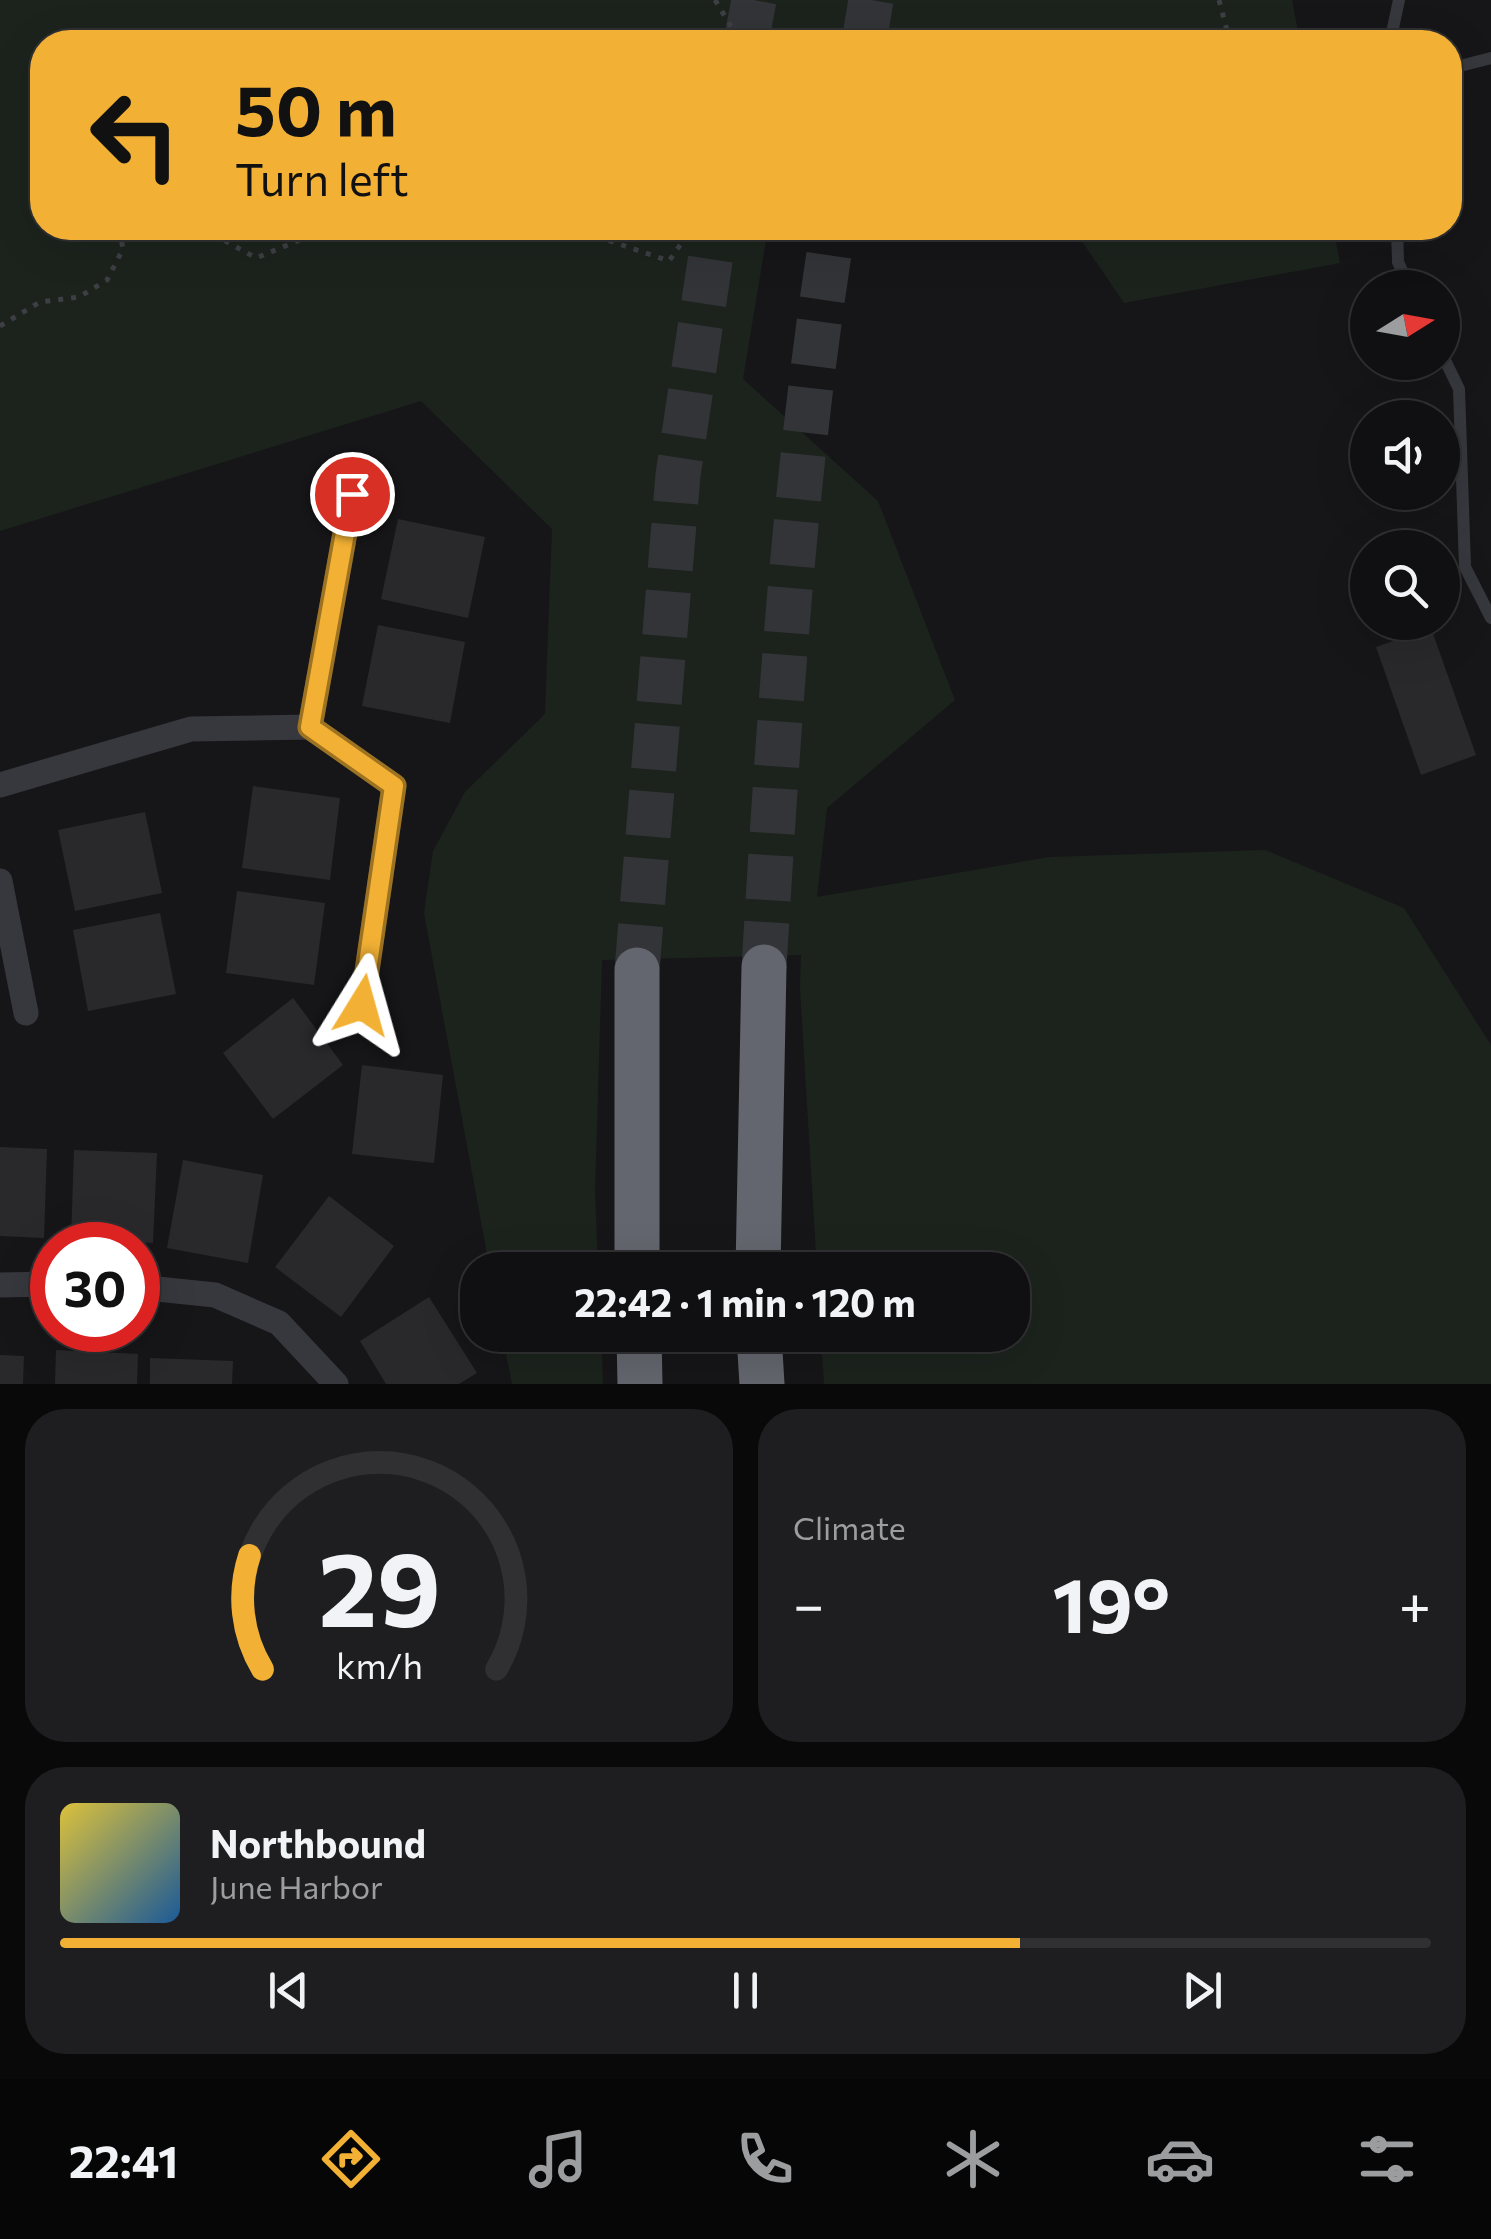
<!DOCTYPE html>
<meta charset="utf-8">
<style>
body{margin:0;font-family:Commissioner,sans-serif;background:#1e1e20;color:#f1f3f6;height:100vh;display:flex;flex-direction:column;font-size:38px;white-space:nowrap}
*{box-sizing:border-box;margin:0}
p{font-size:32px;color:#9c9d9f}
.icon{flex:none;width:55px;height:55px;fill:none;stroke:currentColor;stroke-width:2;stroke-linecap:round;stroke-linejoin:round}
.map{position:relative;height:1384px;overflow:hidden}
.side{display:flex;flex-direction:column;gap:25px;padding:25px;background:#09090a;flex:1}
.side>*{flex:none}
.top-card{position:absolute;left:30px;top:30px;width:1432px;height:210px;border-radius:40px;box-shadow:0 10px 40px #0002,0 0 0 2px #303032;background:#f2b134;color:#111;overflow:hidden}
.needle{width:65px;rotate:79deg}
.controls{position:absolute;left:1350px;top:270px;display:grid;gap:20px}
.controls a{display:grid;place-items:center;width:110px;height:110px;border-radius:50%;background:#101012;box-shadow:0 10px 40px #0002,0 0 0 2px #303032;font-size:50px}
.speed{position:absolute;left:30px;top:1222px;display:flex;gap:20px;font-size:50px;font-weight:700;text-align:center}
.speed>*{display:grid;place-content:center;width:130px;height:130px;border-radius:50%;background:#101012;box-shadow:0 10px 40px #0002,0 0 0 2px #303032;line-height:1}
.speed .limit{border:15px solid #d22;background:#fff;color:#111}
.pin{position:absolute;display:grid;place-items:center;width:85px;height:85px;color:#fff;margin:-42px;border:5px solid #fff;border-radius:50%;box-shadow:0 2px 10px #0007}
.me{position:absolute;width:110px;margin:-55px;rotate:8deg;stroke-linejoin:round;filter:drop-shadow(0 0 8px #0008)}
.turn{display:flex;align-items:center;gap:35px;height:210px;padding:0 40px;font-size:45px}
.turn .icon{width:130px;height:130px;stroke-width:2.5}
.turn b{display:block;font-size:70px;line-height:85px}
.big{font-size:75px;font-weight:700;line-height:1.1}
.side .card{flex:1;display:flex;flex-direction:column;justify-content:center;gap:15px;min-width:0;padding:0 35px;border-radius:40px;background:#1e1e20}
.side .dial{align-items:center;gap:0}
.dial svg{height:260px;overflow:visible;fill:none;stroke:#303032;stroke-width:7;stroke-linecap:round;text-anchor:middle}
.dial text{fill:#f1f3f6;stroke:none}
.song{display:flex;align-items:center;gap:30px}
.cover{width:120px;height:120px;border-radius:15px;background:linear-gradient(135deg,hsl(50 70% 55%),hsl(210 70% 35%))}
.played{height:10px;border-radius:5px;background:linear-gradient(90deg,#f2b134 70%,#303032 70%)}
.keys{display:flex;justify-content:space-around;direction:ltr}
.heat{display:flex;justify-content:space-between;align-items:center;font-size:55px;direction:ltr}
.side .tiles{flex:1;display:grid;gap:25px;grid-template-columns:1fr 1fr}
.card:last-child{grid-column:span 2}
.trip{position:absolute;left:460px;top:1252px;width:570px;height:100px;border-radius:40px;background:#101012;box-shadow:0 10px 40px #0002,0 0 0 2px #303032;font-weight:700;line-height:100px;text-align:center}
.tab-bar{display:flex;height:160px;justify-content:space-around;align-items:center;background:#060607;color:#9c9d9f}
.tab-bar .icon{width:70px;height:70px}
.tab-bar .current{color:#f2b134}
.tab-bar b{font-size:45px;color:#f1f3f6}
.map>svg:first-child{display:block}
</style>
<div class="map">
<svg width="1491" height="1384" viewBox="0 0 1491 1384">
<rect width="100%" height="100%" fill="#161618"/>
<!-- green -->
<path fill="#1c231d" d="M0 0H1292L1300 42H42V228H768L743 379 878 501 955 700 827 808 817 897 1050 857 1265 850 1404 908 1491 1045V1384H824L821 1335H1012V1270H817L800 987 801 955 602 960 595 1190 598 1270H490L424 913 433 851 465 792 545 714 552 529 421 401 0 531Z
M1073 228H1333L1340 263 1124 303Z
M502 1335H601L603 1384H512Z"/>
<!-- building -->
<path fill="#29292c" d="M398 519 485 537 468 618 381 599Z
M378 625 465 642 450 723 362 706Z
M1431 628 1476 755 1421 775 1376 647Z
M253 786 340 798 330 880 242 868Z
M145 812 162 893 75 911 58 830Z
M237 891 325 903 314 985 226 973Z
M160 913 176 994 88 1011 73 930Z
M293 998 343 1065 273 1119 223 1053Z
M362 1065 443 1075 434 1163 352 1154Z
M0 1147 47 1149 44 1238 0 1236Z
M74 1150 157 1153 153 1243 71 1239Z
M183 1160 263 1175 248 1263 167 1248Z
M329 1196 394 1246 341 1317 275 1267Z
M429 1297 477 1373 459 1384H386L360 1341Z
M56 1350 138 1354 137 1384H55Z
M0 1355 24 1356 23 1384H0Z
M150 1358 233 1361 232 1384H150Z"/>
<g fill="none" stroke-linecap="round" stroke-linejoin="round">
<!-- highway-tunnel -->
<path stroke="#333438" stroke-width="45" stroke-dasharray="45 22" stroke-linecap="butt" d="M746 42 754 0
M864 42 871 0
M764 967C779 720 794 473 833 228
M637 970 678 475 715 228"/>
<!-- path -->
<path stroke="#3d3f44" stroke-width="5" stroke-dasharray="5 8" stroke-linecap="butt" d="M715 0 734 31 736 42
M1219 0 1230 42
M202 228 256 258 329 228
M572 228 669 261 692 228
M0 326 40 302 79 297 107 280 123 249 119 228"/>
<!-- lane -->
<path stroke="#37383d" stroke-width="12" d="M1390 42 1399 0
M1450 73 1460 66 1491 58
M1397 228 1398 262 1410 288
M1442 354 1459 389 1465 567 1491 618"/>
<!-- street -->
<path stroke="#37383d" stroke-width="25" d="M310 727 394 786 362 1005
M0 785 191 729 310 727 352 494
M0 881 26 1013
M0 1285 52 1284
M138 1287 215 1295 279 1323 336 1384"/>
<!-- highway -->
<path stroke="#63666e" stroke-width="45" d="M637 970V1270
M758 1270 764 967
M639 1335 640 1384
M759 1335 762 1384"/>
</g>
<g fill="none" stroke-linecap="round" stroke-linejoin="round">
<!-- route casing -->
<g stroke="#9d7322" stroke-width="25">
<path id="route" d="M352 494 310 727 394 786 362 1005"/>
</g>
<!-- route -->
<use href="#route" stroke="#f2b134" stroke-width="18"/>
</g>
</svg>
<div class="controls">
<a><svg class="needle" viewBox="-14 -14 28 28"><path d="M0-13l5 13h-10z" fill="#e53935"/><path d="M0 13l5-13h-10z" fill="#9c9d9f"/></svg></a>
<a><svg class="icon" aria-label="sound" viewBox="0 0 24 24"><path d="M4 9h4l5-4v14l-5-4H4zM17 9q2 3 0 6"/></svg></a>
<a><svg class="icon" aria-label="search" viewBox="0 0 24 24"><circle cx="10" cy="10" r="6"/><path d="M15 15l6 6"/></svg></a>
</div>
<div class="speed"><div class="limit">30</div></div>
<div class="pin" style="left:352px;top:494px;background:#d93025"><svg class="icon" aria-label="arrive" viewBox="0 0 24 24"><path d="M6 21V4h12l-3 4 3 4H6"/></svg></div>
<svg class="me" style="left:362px;top:1005px" viewBox="-20 -20 40 40"><path d="M0-17L14 15 0 8-14 15z" fill="#f2b134" stroke="#fff" stroke-width="4"/></svg>
<div class="trip">22:42 · 1 min · 120 m</div>
<div class="top-card">
<div class="turn"><svg class="icon" aria-label="left" viewBox="0 0 24 24"><path d="M17 20v-9H6M10 6l-5 5 5 5"/></svg><div><b>50 m</b>Turn left</div></div>
</div>
</div>
<section class="side">
<div class="tiles">
<div class="card dial"><svg viewBox="0 0 100 80">
<path d="M14 69A42 42 0 1 1 86 69"/>
<path d="M14 69A42 42 0 0 1 10 34" stroke="#f2b134"/>
<text x="50" y="56" font-size="32" font-weight="700">29</text>
<text x="50" y="72" font-size="11">km/h</text>
</svg></div>
<div class="card"><p>Climate</p>
<div class="heat"><a>−</a><b class="big">19°</b><a>+</a></div>
</div>
<div class="card">
<div class="song"><i class="cover"></i><div><b>Northbound</b><p>June Harbor</p></div></div>
<div class="played"></div>
<div class="keys"><svg class="icon" aria-label="previous" viewBox="0 0 24 24"><path d="M18 5L8 12l10 7zM5 5v14"/></svg><svg class="icon" aria-label="pause" viewBox="0 0 24 24"><path d="M8 5v14M16 5v14"/></svg><svg class="icon" aria-label="next" viewBox="0 0 24 24"><path d="M6 5l10 7-10 7zM19 5v14"/></svg></div>
</div>
</div>
</section>
<nav class="tab-bar">
<b>22:41</b>
<svg class="icon current" aria-label="directions" viewBox="0 0 24 24"><path d="M12 3l9 9-9 9-9-9zM9 14v-3h6M13 9l2 2-2 2"/></svg>
<svg class="icon" aria-label="music" viewBox="0 0 24 24"><path d="M9 18V5l10-2v13"/><circle cx="6" cy="18" r="3"/><circle cx="16" cy="16" r="3"/></svg>
<svg class="icon" aria-label="phone" viewBox="0 0 24 24"><path d="M5 4h4l2 5-3 2q2 4 5 5l2-3 5 2v4C11 20 4 13 5 4z"/></svg>
<svg class="icon" aria-label="climate" viewBox="0 0 24 24"><path d="M12 3v18M4 7l16 10M4 17L20 7"/></svg>
<svg class="icon" aria-label="car" viewBox="0 0 24 24"><path d="M5 17H2v-5l4-1 3-4h7l3 4 3 1v5h-3M9 17h6M6 11h13"/><circle cx="7" cy="17" r="2"/><circle cx="17" cy="17" r="2"/></svg>
<svg class="icon" aria-label="filters" viewBox="0 0 24 24"><path d="M4 7h16M4 17h16"/><circle cx="9" cy="7" r="2"/><circle cx="15" cy="17" r="2"/></svg>
</nav>
